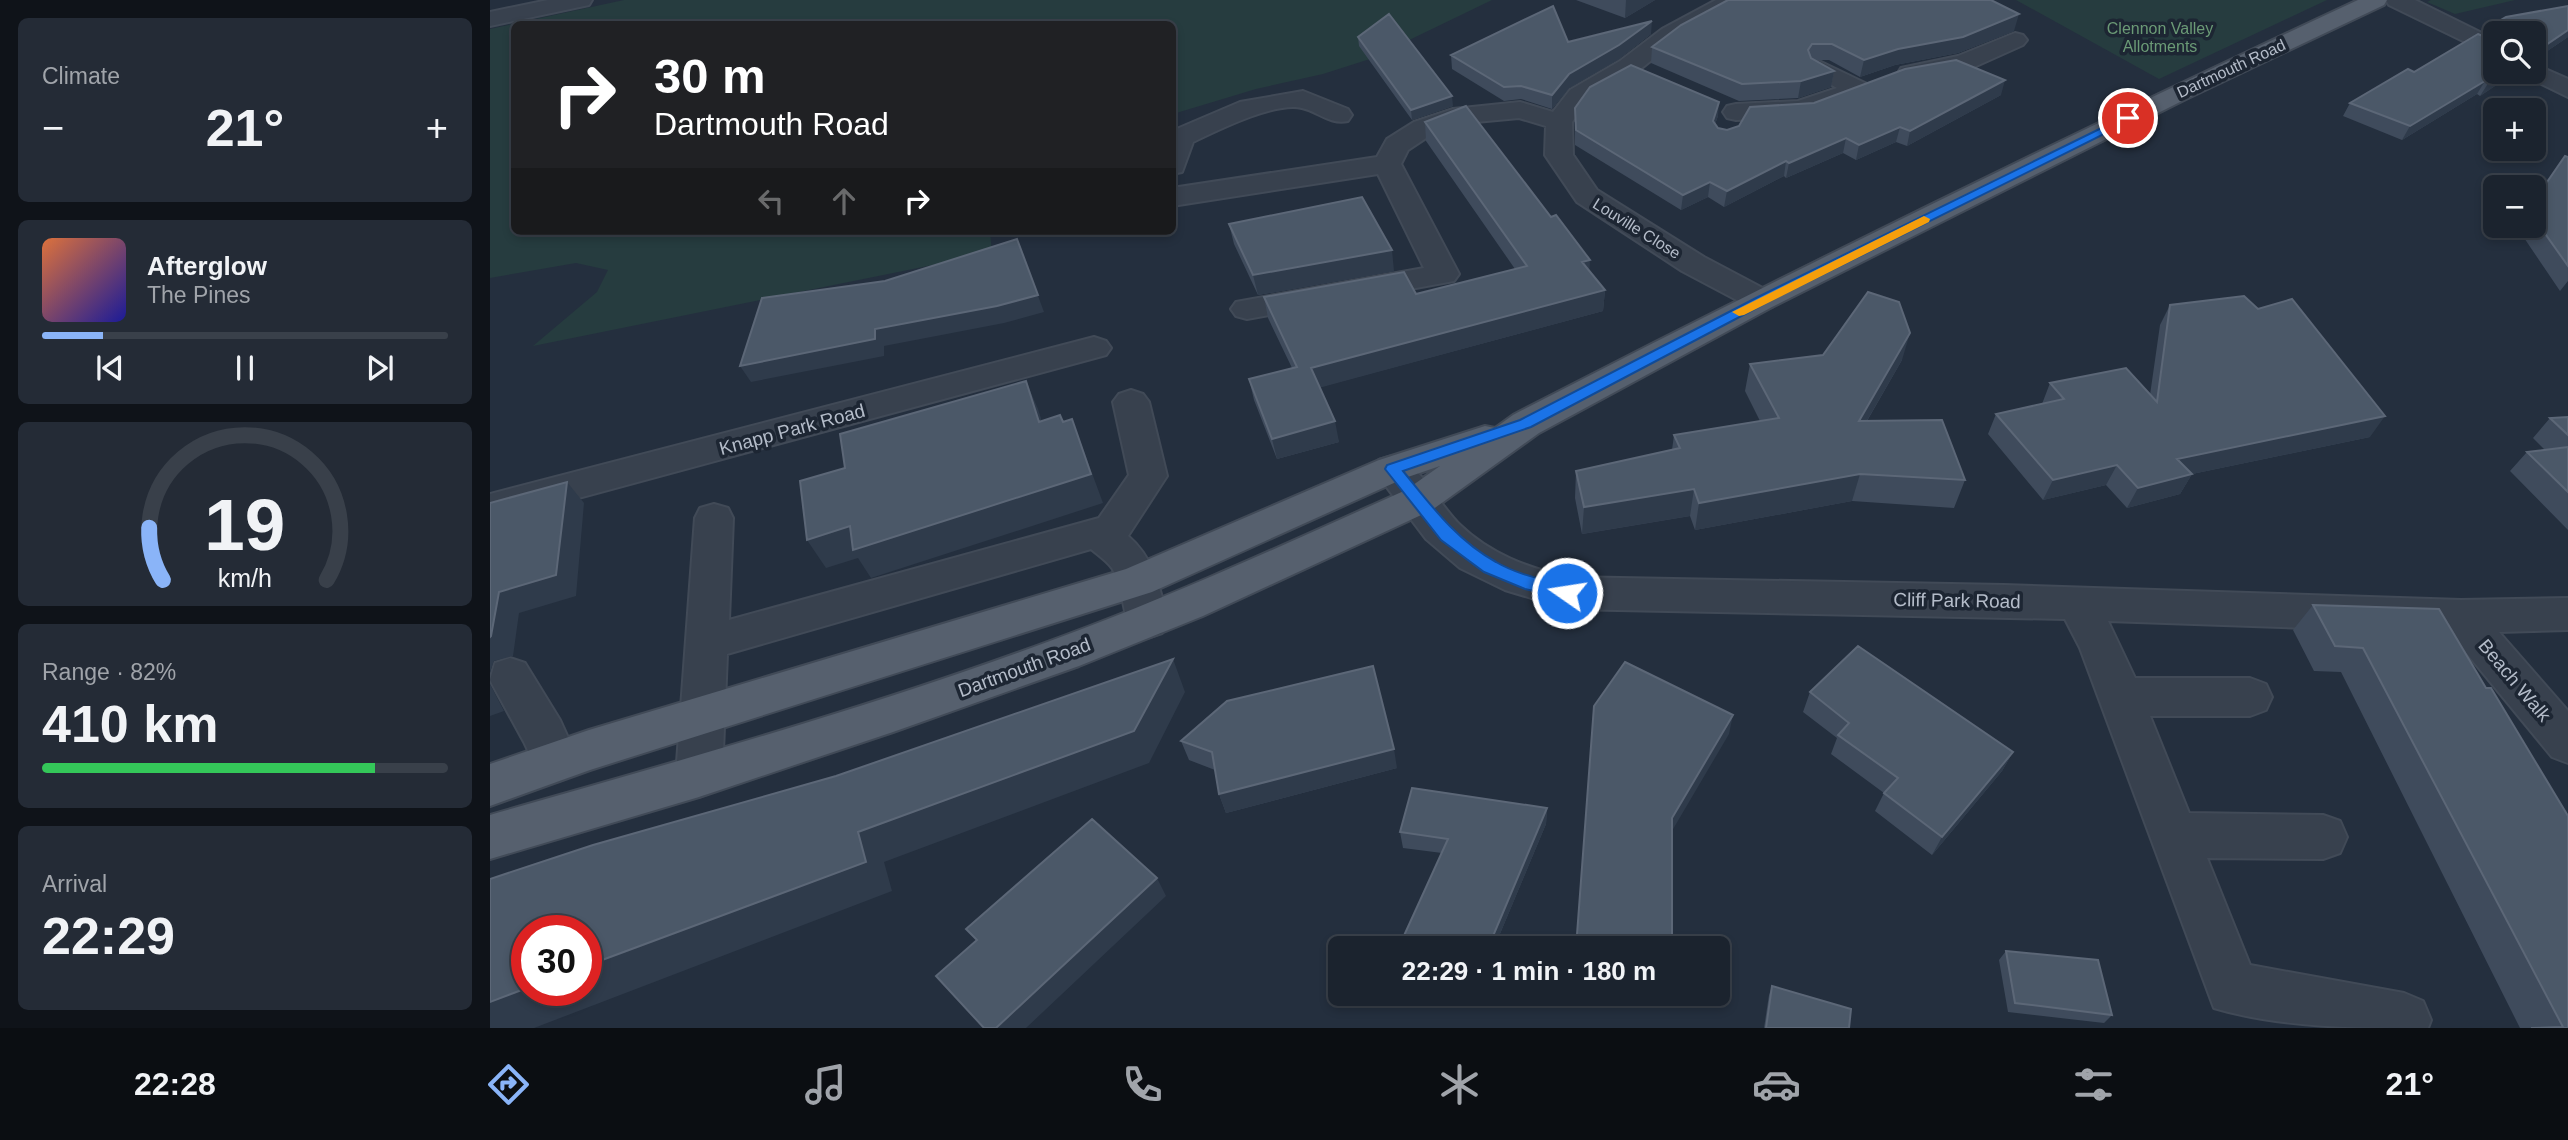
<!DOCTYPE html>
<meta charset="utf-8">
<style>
body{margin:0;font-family:Helvetica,sans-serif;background:#242b36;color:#f1f3f6;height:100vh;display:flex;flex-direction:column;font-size:26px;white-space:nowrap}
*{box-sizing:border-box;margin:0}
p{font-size:23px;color:#a0a4aa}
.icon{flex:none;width:38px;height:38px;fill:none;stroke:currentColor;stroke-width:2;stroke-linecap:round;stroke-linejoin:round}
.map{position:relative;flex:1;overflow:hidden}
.drawer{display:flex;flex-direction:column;gap:18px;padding:18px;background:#0f1319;width:490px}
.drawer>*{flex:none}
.hud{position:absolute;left:21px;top:21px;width:665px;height:214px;border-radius:10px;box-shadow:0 4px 10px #0003,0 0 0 2px #39404a;background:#202124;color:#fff;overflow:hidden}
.fabs{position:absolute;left:1993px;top:21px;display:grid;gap:14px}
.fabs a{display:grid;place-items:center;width:63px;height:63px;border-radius:10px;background:#1b232e;box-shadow:0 4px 10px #0003,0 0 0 2px #39404a;font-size:35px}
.speed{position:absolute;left:21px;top:915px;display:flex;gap:14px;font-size:35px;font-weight:700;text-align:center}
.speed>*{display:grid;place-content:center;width:91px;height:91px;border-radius:50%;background:#1b232e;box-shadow:0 4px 10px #0003,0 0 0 2px #39404a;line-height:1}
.speed .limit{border:10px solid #d22;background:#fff;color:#111}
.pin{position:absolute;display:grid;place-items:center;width:60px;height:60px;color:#fff;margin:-30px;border:4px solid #fff;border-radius:50%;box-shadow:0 2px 7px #0007}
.me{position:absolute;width:77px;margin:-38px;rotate:283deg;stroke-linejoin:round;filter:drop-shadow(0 0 5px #0008)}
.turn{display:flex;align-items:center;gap:24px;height:147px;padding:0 28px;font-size:32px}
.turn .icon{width:91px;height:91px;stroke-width:2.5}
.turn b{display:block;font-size:49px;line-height:60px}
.lanes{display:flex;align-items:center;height:66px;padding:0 28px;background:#0003;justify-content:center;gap:35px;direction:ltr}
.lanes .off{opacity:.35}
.big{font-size:52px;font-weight:700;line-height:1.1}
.drawer .widget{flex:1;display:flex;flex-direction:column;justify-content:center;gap:10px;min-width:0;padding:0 24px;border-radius:10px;background:#242b36}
.drawer .dial{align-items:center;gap:0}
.dial svg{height:182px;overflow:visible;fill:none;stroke:#39404a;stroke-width:7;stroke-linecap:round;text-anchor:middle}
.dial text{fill:#f1f3f6;stroke:none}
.song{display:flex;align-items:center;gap:21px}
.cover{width:84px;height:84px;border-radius:10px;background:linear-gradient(135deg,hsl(20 70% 55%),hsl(240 70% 35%))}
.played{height:7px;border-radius:4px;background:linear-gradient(90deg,#8ab4f8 15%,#39404a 15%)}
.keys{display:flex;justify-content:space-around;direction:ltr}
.heat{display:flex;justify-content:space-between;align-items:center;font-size:38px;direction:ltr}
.charge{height:10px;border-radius:5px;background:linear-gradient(90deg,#34c759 82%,#39404a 0)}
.trip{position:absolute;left:838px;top:936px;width:402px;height:70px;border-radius:10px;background:#1b232e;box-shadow:0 4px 10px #0003,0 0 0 2px #39404a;font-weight:700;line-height:70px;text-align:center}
.tabs{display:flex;height:112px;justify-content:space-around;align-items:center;background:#0b0e12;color:#a0a4aa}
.tabs .icon{width:49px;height:49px}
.tabs .active{color:#8ab4f8}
.tabs b{font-size:32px;color:#f1f3f6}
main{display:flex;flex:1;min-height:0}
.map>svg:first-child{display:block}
</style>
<main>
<section class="drawer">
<div class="widget"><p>Climate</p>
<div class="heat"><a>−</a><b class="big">21°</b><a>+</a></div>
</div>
<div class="widget">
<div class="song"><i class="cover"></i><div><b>Afterglow</b><p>The Pines</p></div></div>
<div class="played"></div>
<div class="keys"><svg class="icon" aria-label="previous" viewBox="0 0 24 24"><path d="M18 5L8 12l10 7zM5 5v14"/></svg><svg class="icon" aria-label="pause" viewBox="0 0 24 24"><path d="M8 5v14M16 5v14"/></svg><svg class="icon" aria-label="next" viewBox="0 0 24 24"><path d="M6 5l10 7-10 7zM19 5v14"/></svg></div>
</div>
<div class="widget dial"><svg viewBox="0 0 100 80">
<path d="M14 69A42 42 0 1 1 86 69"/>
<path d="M14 69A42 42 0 0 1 8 46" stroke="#8ab4f8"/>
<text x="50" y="56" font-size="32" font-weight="700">19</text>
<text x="50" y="72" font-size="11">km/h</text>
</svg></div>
<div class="widget"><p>Range · 82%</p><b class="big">410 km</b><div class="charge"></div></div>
<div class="widget"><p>Arrival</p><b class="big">22:29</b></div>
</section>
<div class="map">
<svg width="2078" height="1028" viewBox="0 0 2078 1028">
<rect width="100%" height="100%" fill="#242f3e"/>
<!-- green -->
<path fill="#263c3f" d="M134 0H1002L880 59 833 74 766 89 683 114 682 24H24V231H500L502 253 43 346 107 292 118 270 86 263 0 278V29Z
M1526 0H1837L1669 79Z
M1941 0H2025L1965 14 1937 2Z"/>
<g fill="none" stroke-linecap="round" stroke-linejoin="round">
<!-- minor casing -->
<g stroke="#414a57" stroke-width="4">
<path id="minor" d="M58 0H102L99 5 0 26V12Z
M1226 0H1254L1251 5 1188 39 1148 71 1098 100 1082 122 1083 155 1107 190 1214 257 1282 293 1287 300 1282 307 1271 310 1260 307 1192 271 1087 202 1055 155 1056 126 1029 118 975 123 942 134 918 150 911 164 969 274 964 281 757 319 746 316 741 309 746 302 934 268 888 174 682 206V188L887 157 897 139 924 122 963 109 1030 102 1063 112 1080 90 1130 61 1172 29Z
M1896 0H1925L2006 40V57L1899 5Z
M1525 33 1533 35 1537 40 1533 45 1484 67 1420 80 1411 78 1408 73 1411 68 1468 56Z
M1329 61 1377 84 1381 89 1377 94 1311 117 1246 120 1237 118 1233 112 1237 106 1246 104 1308 101 1347 88 1320 73 1317 68 1320 63Z
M2044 64 2078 79V97L2035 76 2032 72H2044Z
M813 91 858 109 862 115 858 121C840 125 829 112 812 108 786 101 728 130 703 142L692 172 682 174V131L750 102Z
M604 337 616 341 621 348 616 355 0 522V494Z
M641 390 653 394 659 402 677 476 638 536C664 558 670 589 678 621L672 633 657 638 642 633C632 613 634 587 622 568 617 561 608 555 601 549L237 654 232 776 225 791 209 797 193 791 186 776 205 518 210 508 224 504 238 508 243 518 239 620 609 518 639 475 623 402 629 394Z
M902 456C932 465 948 504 970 525 1000 554 1038 568 1078 577L1514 585 1971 600 2078 598V630L2009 632 2078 711V763L2062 757 1960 633 1618 621 1645 678H1760L1776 684 1782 697 1776 710 1760 716H1660L1699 813 1833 815 1850 821 1857 837 1850 853 1833 859 1717 858 1760 965 1914 993 1933 1001 1941 1020 1938 1028C1867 1028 1791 1028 1724 1008L1590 648 1575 619 1078 609 1015 590 970 568 936 539 883 469 889 460Z
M20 658 35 663 70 720 89 762 82 776 66 782 50 776 34 742 0 680 5 663Z"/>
</g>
<!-- major casing -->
<g stroke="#414a57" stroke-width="4">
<path id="major" d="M1868 0H1897L1894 5 1696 99 1282 307 1049 433 942 510 713 616 589 666 403 732 209 797 0 859V815C188 761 377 709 560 641 681 597 798 543 916 490L950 466 915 478 662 592 100 770 0 806V764L99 730 636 569 889 460 995 426 1005 428 1023 415C1302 271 1583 133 1868 0Z"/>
</g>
<!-- minor -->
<use href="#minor" fill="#38414e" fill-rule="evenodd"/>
<!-- major -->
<use href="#major" fill="#56606e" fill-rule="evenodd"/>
</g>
<!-- wall -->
<path fill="#3f4b5c" d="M1086 0H1165L1135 18Z
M2009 21 2078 37 2044 60V33H2006V38L2001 34Z
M1524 31 1468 53 1405 65 1370 77 1339 60H1326L1344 71 1341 87 1308 98 1249 101 1161 63 1162 47Z
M1161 34 1129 59 1079 88 1062 109 1031 99 1014 101 962 69 961 55Z
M868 37 963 106 922 120 869 46Z
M1924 72H2026L1990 96 1987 94 1912 140 1853 116 1860 103Z
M1511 95 1417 146 1406 142 1366 160 1353 153 1296 178 1294 176 1234 207 1218 197 1191 210 1085 145V108L1228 116 1225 124 1228 128 1237 130Z
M935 122 1099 271 1115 290 1113 311 830 387 849 442 787 459 764 400 759 379 802 368 778 318 774 297 926 294 1025 269 936 141Z
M2078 157V281L2070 291 2026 226H2044V201Z
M739 224 904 271 768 295 744 244Z
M1680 305 1880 437 1702 474 1690 494 1637 508 1616 485 1553 500 1498 434 1506 414 1552 404 1560 383 1660 395 1670 325Z
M1412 360 1377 421 1475 480 1464 508 1362 501 1205 530 1200 516 1092 534 1085 498 1086 471 1182 450 1184 435 1270 421 1255 391 1260 364Z
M2078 417V530L2020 471 2037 452 2055 450 2043 438 2060 418Z
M1823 605 1996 688 2078 1028H2030L1851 672 1824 671 1803 630Z
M1320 692 1523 752 1512 771 1442 855 1385 811 1394 793 1341 754 1347 738 1313 712Z
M691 741 907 768 736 813 729 794 725 770 699 760Z
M1057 808 1056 824 1004 948H914L912 940 952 853 913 848 910 832Z
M1516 951 1622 1015 1614 1023 1518 1012 1509 960Z
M1282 986 1359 1028H1274L1279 995Z"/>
<!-- shaded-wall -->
<path fill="#2f3b4b" d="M1136 0H1165L1135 18Z
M1529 14 1524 31 1468 53 1405 65 1370 77 1374 60 1408 49Z
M1162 21 1161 34 1129 59 1079 88 1062 109V95L1079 74Z
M2078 30V37L2044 60V53Z
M1344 71 1341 87 1308 98 1311 81Z
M2015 72H2026L1990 96 1999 82Z
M1515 80 1511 95 1417 146 1420 131Z
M1995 81 1987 94 1912 140 1920 126Z
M962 96 963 106 922 120 921 110Z
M1229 102 1228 116 1221 135 1223 121Z
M1410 127 1406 142 1366 160 1369 145Z
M1356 138 1353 153 1296 178 1299 163Z
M1296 161 1294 176 1234 207 1237 191Z
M1220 182 1218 197 1191 210 1193 195Z
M527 239 554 312 514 323 394 346V356L261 382 250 366 385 329Z
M902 250 904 271 768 295 763 275Z
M1100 260 1099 281 1092 262Z
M1115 290 1113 311 825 389 821 368Z
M1420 333 1412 360 1361 448 1369 421Z
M536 381 548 409 561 450 549 422Z
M1895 416 1880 437 1702 474 1690 494 1637 508 1648 488 1687 459Z
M582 419 613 503 381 578 368 558 336 568 317 540Z
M845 421 849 442 787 459 782 439Z
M1627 465 1616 485 1553 500 1563 480Z
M1370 474 1362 501 1205 530 1209 503Z
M77 482 94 503 86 596 29 613 23 656 4 661 0 672V637L9 592Z
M1204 489 1200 516 1092 534 1094 507Z
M683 659 695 692 659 763 394 862 402 891 44 1028H0V1002L37 988V990H96V966Z
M0 684 14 711 0 716Z
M1243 715 1239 734 1179 836 1182 818Z
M904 749 907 768 736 813 729 794Z
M1523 752 1512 771 1442 855 1452 837Z
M1057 808 1056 824 1004 948H998Z
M667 878 676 896 536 1028H506Z
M964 936 965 948H958Z"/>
<!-- building -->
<path fill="#4b5868" stroke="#5c6777" stroke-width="2" d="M1238 0H1501L1529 14 1473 37 1408 49 1374 60 1342 44H1322L1318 50 1321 58 1344 71 1311 81 1252 84 1162 47 1191 25Z
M1063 6 1078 42 1162 21 1129 45 1079 74 1062 95 1031 86 1014 87 961 55Z
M2078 6V30L2044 53V33H2016L2017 27 2009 21 2016 17Z
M899 14 962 96 921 110 868 37Z
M1988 34 2006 42V72H2015L1999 82 1995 81 1920 126 1860 103 1918 69 1924 72Z
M1466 60 1515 80 1420 131 1410 127 1369 145 1356 138 1299 163 1296 161 1237 191 1220 182 1193 195 1086 130 1085 108 1100 87 1141 65 1229 102 1223 121 1228 128 1237 130 1249 126 1260 107 1324 103 1415 69Z
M976 106 1061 217 1066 215 1100 260 1092 262 1115 290 821 368 845 421 782 439 759 379 807 367 774 297 914 272 926 294 1037 266 935 122Z
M2075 156 2078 157V266L2044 218V201Z
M872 197 902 250 763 275 739 224Z
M527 239 548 295 507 306 385 329V339L250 366 272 298 395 281Z
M1378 292 1409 302 1420 333 1369 421 1452 420 1475 480 1370 474 1209 503 1204 489 1094 507 1086 471 1190 448 1184 435 1289 418 1260 364 1333 355Z
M1754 296 1768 309 1802 299 1895 416 1687 459 1702 474 1648 488 1627 465 1563 480 1506 414 1574 399 1560 383 1636 368 1667 402 1680 305Z
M536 381 549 422 570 415 573 422 582 419 601 474 363 550 360 526 317 540 310 481 355 468 350 434Z
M2078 417V435L2060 418Z
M2078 447V492L2037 452Z
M77 482 66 575 9 592 1 636 0 637V503Z
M1823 605 1949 609 1996 688H2001L2078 816V1028H2041L2073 1027 1873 648 1845 646Z
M1368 646 1523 752 1452 837 1394 793 1408 778 1348 735 1359 723 1320 692Z
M683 659 644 731 368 832 376 862 96 966V931H37V988L0 1002V879L103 845 346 776Z
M1135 662 1243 715 1182 818V948H1086L1104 706Z
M883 666 904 749 729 794 722 752 691 741 737 701Z
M922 788 1057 808 998 948 964 936 958 948H933L912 940 958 839 910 832Z
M602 819 667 878 506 1028H494L446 976 487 940 476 929Z
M1516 951 1608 960 1622 1015 1525 1003Z
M1282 986 1361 1009 1359 1028H1276Z"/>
<!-- route -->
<path fill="#1a73e8" stroke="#114b97" stroke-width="2" d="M1638 115 1643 118 1642 120 1276 303 1041 427 913 471C941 505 966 540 1006 562 1030 576 1057 580 1083 588L1086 593 1083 597 1077 599 1035 589 994 572 951 540 895 469 897 465 1030 420 1266 298Z"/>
<!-- slow -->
<path fill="#f59e0b" d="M1434 216 1440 219 1439 222 1254 315 1249 316 1242 312Z"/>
<g text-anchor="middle" stroke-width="7" stroke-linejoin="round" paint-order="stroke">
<!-- far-park labels -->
<g font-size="16" fill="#6b9a76" stroke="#1d2633">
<text x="1670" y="34">Clennon Valley<tspan x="1670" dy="18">Allotments</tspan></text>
</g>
<!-- far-street labels -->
<g font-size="16" fill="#b4bcc9" stroke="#1d2633">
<text transform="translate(1741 68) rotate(-25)" y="6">Dartmouth Road</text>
<text transform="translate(1147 228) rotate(32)" y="6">Louville Close</text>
</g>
<!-- street labels -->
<g font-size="19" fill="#b4bcc9" stroke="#1d2633">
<text transform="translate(302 429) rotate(-15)" y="7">Knapp Park Road</text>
<text transform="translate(1467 600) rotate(1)" y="7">Cliff Park Road</text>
<text transform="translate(534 667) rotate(-20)" y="7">Dartmouth Road</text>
<text transform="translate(2025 680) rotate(50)" y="7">Beach Walk</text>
</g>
</g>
</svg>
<div class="fabs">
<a><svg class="icon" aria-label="search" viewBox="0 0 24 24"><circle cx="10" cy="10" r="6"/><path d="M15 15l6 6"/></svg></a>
<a>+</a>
<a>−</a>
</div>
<div class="speed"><div class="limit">30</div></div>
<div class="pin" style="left:1638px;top:118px;background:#d93025"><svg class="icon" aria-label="arrive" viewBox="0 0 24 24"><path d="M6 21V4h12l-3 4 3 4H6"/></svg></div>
<svg class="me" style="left:1077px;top:593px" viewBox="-20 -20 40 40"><circle r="17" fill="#1a73e8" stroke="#fff" stroke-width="3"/><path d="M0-11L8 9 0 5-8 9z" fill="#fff"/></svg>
<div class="trip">22:29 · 1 min · 180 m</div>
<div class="hud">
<div class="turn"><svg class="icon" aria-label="right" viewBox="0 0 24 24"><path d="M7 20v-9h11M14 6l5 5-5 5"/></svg><div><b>30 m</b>Dartmouth Road</div></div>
<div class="lanes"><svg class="icon off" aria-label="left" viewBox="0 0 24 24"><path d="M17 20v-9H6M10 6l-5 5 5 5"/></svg><svg class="icon off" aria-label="ahead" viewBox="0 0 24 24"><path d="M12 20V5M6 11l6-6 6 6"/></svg><svg class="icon" aria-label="right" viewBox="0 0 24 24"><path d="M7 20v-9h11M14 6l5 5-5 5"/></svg></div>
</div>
</div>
</main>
<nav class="tabs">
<b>22:28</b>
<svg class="icon active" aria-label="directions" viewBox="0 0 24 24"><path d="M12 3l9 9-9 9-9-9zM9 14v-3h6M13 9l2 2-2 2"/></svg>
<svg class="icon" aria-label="music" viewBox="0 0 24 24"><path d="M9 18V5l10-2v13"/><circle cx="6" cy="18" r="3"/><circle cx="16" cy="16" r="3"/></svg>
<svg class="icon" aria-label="phone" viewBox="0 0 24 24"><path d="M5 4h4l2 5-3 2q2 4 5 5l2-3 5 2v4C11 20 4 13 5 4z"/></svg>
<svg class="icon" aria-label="climate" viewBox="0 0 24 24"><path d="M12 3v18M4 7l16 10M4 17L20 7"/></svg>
<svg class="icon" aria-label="car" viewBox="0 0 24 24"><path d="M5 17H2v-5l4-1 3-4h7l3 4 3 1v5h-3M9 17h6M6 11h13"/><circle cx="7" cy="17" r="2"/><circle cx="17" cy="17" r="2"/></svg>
<svg class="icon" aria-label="filters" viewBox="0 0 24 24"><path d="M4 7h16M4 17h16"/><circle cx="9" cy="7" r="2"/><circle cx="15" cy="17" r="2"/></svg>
<b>21°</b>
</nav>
